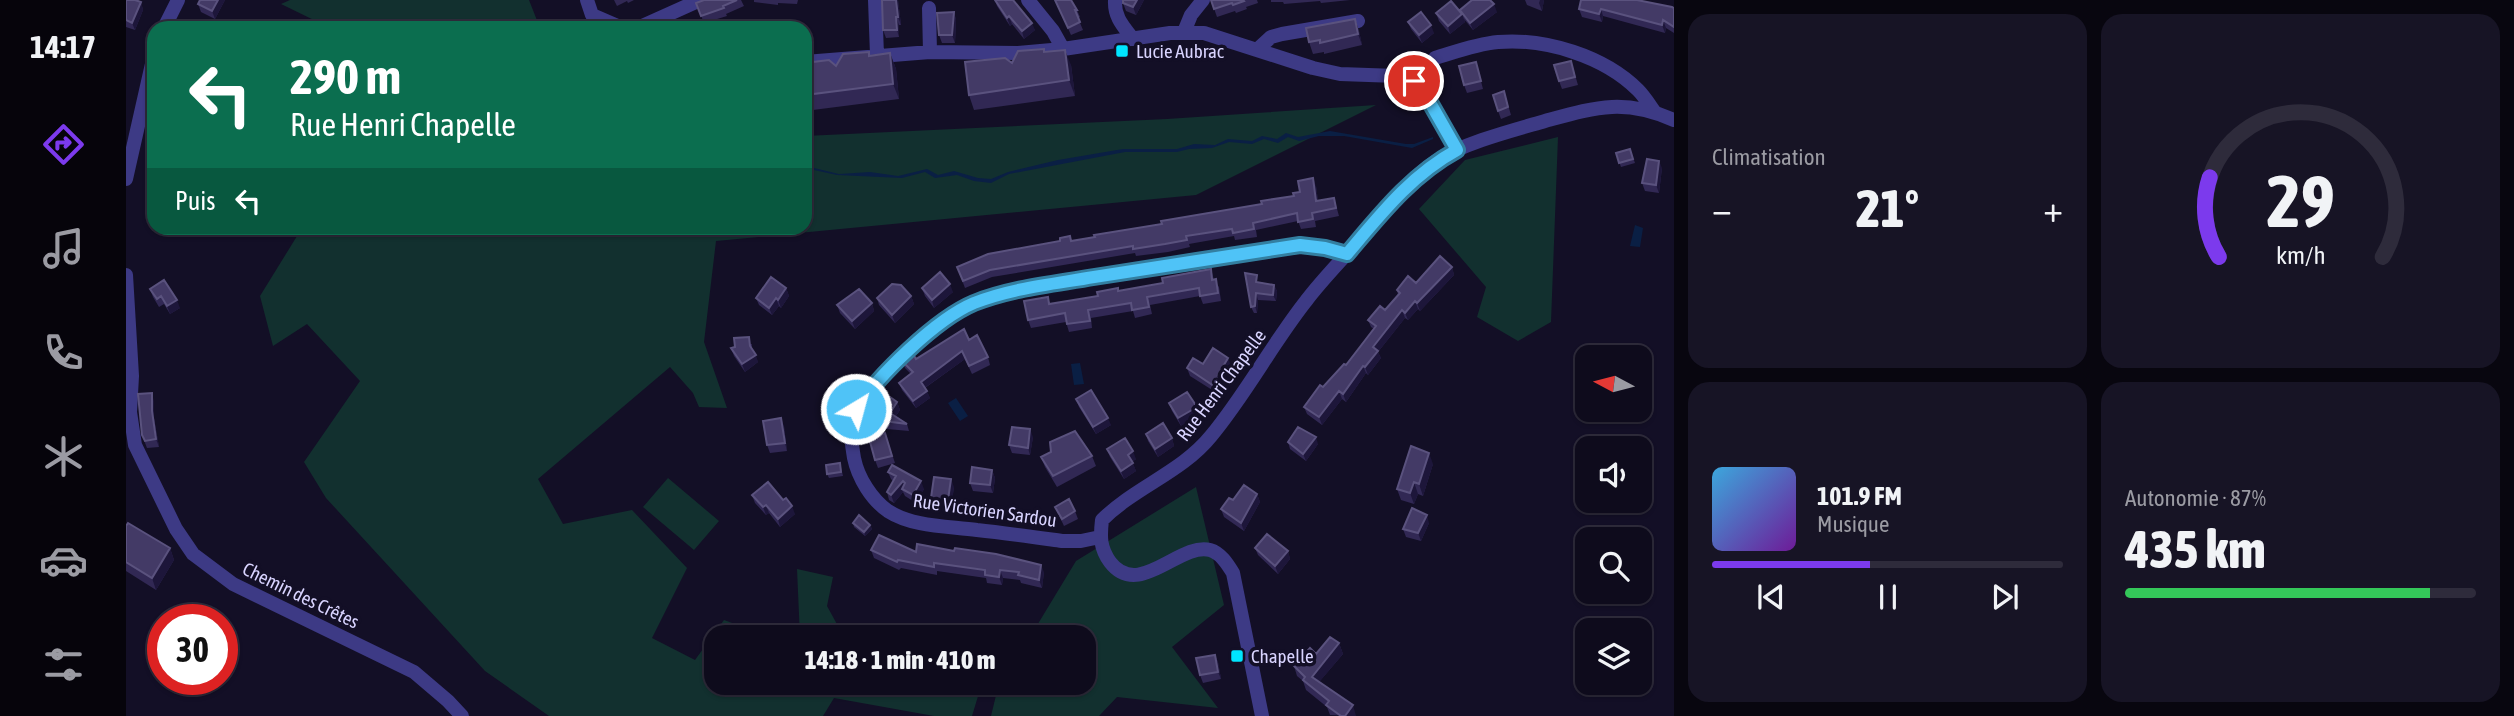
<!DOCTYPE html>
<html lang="fr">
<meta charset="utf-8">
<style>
body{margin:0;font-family:"Asap Condensed",sans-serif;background:#171425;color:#f1f3f6;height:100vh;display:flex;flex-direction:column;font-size:26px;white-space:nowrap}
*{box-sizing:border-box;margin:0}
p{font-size:23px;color:#9b9ba3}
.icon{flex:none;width:38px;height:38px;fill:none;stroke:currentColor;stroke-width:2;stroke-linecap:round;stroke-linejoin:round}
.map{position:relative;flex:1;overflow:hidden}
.side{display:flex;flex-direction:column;gap:14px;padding:14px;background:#08060f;width:840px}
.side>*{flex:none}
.banner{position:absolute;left:21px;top:21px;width:665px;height:214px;border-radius:21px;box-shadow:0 2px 5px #0004,0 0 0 2px #2e2b3b;background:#0b6e4f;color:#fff;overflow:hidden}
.needle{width:46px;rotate:277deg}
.controls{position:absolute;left:1449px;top:345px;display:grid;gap:14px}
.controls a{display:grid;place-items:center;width:77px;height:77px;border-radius:14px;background:#0e0b1c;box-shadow:0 2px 5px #0004,0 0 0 2px #2e2b3b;font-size:35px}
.speed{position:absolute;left:21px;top:604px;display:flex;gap:14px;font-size:35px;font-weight:700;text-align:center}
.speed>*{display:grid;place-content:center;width:91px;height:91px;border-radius:50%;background:#0e0b1c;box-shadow:0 2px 5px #0004,0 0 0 2px #2e2b3b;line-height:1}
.speed .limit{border:10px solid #d22;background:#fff;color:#111}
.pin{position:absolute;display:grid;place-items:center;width:60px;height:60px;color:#fff;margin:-30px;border:4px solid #fff;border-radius:50%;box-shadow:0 2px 7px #0007}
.me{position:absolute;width:77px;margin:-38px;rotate:37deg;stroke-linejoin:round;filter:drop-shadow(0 0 5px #0008)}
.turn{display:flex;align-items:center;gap:24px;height:147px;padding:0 28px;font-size:32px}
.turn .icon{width:91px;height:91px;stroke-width:2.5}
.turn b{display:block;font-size:49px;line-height:60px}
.then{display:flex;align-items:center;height:66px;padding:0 28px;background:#0003;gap:14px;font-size:26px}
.big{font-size:52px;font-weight:800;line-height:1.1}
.side .card{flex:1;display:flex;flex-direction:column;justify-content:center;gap:10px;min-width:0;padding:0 24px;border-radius:21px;background:#171425}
.side .dial{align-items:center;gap:0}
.dial svg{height:182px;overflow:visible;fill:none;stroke:#2e2b3b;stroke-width:7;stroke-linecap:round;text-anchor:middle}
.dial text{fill:#f1f3f6;stroke:none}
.song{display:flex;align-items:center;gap:21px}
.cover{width:84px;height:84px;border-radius:10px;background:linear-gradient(135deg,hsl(200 70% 55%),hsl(280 70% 35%))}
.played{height:7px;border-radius:4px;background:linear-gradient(90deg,#7c3aed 45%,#2e2b3b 45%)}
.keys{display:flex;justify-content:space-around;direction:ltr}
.heat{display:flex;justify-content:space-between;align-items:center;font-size:38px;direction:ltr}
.charge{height:10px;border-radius:5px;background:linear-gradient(90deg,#34c759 87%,#2e2b3b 0)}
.side .tiles{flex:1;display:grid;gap:14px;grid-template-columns:repeat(2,1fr)}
.trip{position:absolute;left:578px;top:625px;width:392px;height:70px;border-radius:21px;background:#0e0b1c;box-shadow:0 2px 5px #0004,0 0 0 2px #2e2b3b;font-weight:800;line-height:70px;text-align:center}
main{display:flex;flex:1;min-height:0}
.tab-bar{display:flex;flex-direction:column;width:126px;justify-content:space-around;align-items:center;background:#06040b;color:#9b9ba3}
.tab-bar .icon{width:49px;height:49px}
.tab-bar .on{color:#7c3aed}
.tab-bar b{font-size:32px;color:#f1f3f6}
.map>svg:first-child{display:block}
</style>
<main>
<nav class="tab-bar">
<b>14:17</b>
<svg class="icon on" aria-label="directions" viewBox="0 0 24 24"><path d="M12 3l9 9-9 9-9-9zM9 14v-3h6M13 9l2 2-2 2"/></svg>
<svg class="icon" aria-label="music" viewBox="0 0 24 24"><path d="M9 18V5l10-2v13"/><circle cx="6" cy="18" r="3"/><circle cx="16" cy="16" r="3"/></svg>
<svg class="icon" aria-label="phone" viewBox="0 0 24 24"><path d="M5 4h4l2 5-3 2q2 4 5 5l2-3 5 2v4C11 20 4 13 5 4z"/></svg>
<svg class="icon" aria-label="climate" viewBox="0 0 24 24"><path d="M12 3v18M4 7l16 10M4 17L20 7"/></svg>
<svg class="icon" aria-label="car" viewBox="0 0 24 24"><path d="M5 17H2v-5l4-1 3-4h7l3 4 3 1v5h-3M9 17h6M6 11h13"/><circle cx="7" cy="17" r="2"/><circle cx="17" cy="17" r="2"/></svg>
<svg class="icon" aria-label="filters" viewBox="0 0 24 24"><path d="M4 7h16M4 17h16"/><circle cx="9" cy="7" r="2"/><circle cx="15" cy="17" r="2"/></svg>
</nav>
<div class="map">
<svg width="1548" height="716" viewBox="0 0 1548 716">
<rect width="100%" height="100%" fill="#130f26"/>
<!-- green -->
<path fill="#12302f" d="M164 0H403L414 28H194L196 24 155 4Z
M1250 105 1070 195 590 241 578 342 601 408 573 407 567 393 544 367 412 479 437 524 506 510 561 568 526 638 569 660 598 620 644 637H590V682L856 683 846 716H808L708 698 697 716H423L359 671 200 498 178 462 234 381 181 324 147 346 134 296 176 228H679V136L1041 119Z
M1432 137 1425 322 1392 341 1351 317 1360 287 1293 209 1339 160Z
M542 478 593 521 568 550 517 507Z
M1070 487 1098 605 1046 647 1092 708 991 697 973 716H865L873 683 957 682V637H904L950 561Z
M671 569 707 577 701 606 718 637H674Z"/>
<!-- water -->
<path fill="#0a1f44" d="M1204 131 1280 144H1288L1307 137V139L1286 148 1218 136H1193L1173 141 1162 137 1152 143 1138 139 1126 144 1103 142 1086 148 1063 149 1051 152H999L883 174 865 183 848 181 831 175 809 178 799 172 776 178 711 175 688 170 679 171 688 168 713 174 744 172 772 176 801 169 812 175 828 171 852 178 865 179 882 172 932 160 997 149H1051L1068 144 1089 145 1102 139 1126 141 1136 136 1151 139 1160 133 1172 137Z
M1509 225 1517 228 1514 247 1504 246Z
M954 363 958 384 948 385 945 364Z
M830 398 842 416 834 421 822 403Z"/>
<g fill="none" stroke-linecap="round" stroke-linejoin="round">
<!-- minor -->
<path stroke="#3d3a85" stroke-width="14" d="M461 0 466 15 496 28
M749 0 751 55
M902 0 927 31 937 49
M989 0C988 17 997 26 1007 39
M803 8 804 52
M38 28 52 0
M512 28 574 0
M1058 32 1065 15 1077 0
M1132 49 1145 37 1156 34 1232 21
M1309 58C1329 52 1350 44 1372 42 1419 38 1478 56 1512 90 1518 96 1523 104 1528 111
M679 62 804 52 892 53 937 49 1044 33H1078L1187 68 1214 74 1271 76 1288 81 1302 99 1331 150
M0 179 28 55
M0 275 6 376 4 412 9 445 50 529 67 554 107 584 288 672 322 701 336 716
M974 537 955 541H936C907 537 879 533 851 530 822 526 787 527 762 511 746 500 732 478 728 458 725 443 724 426 730 411 738 388 810 323 833 311 852 300 872 295 893 290L1174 245 1199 248 1221 254
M1136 716 1107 573C1102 565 1095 553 1084 550 1053 542 1013 600 984 562 974 548 974 537 976 520 1009 487 1056 472 1085 436 1120 394 1146 344 1180 301 1198 277 1220 256 1239 233 1260 208 1282 180 1310 161 1337 143 1388 130 1419 121 1470 107 1498 98 1548 120"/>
</g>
<!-- wall -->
<path fill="#312854" d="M0 0 15 2 17 10 9 30 0 27Z
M99 0 89 19 75 12 72 4Z
M488 0H508L502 3 501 1 491 6Z
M578 0H615L618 6 600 14 601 16 578 23 570 3Z
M628 0H672L671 4 652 3V5L628 2Z
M772 0 775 25H773V37L760 38 757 30Z
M869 0H887L909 30 898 39 886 24 884 26 871 6Z
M929 0H945L951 10 954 17 952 18 957 30 945 35Z
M1018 0 1010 15 1000 11 997 3Z
M1085 0H1131L1132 3 1120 7 1121 9 1110 13 1109 11 1091 17Z
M1145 0H1224L1195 3 1194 1 1158 4 1157 2H1145Z
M1399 0H1418L1416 11 1401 5Z
M1548 8V33L1540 28 1539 33 1477 16 1476 22 1456 17 1453 9Z
M828 12 830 20 829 43H816L813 35Z
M1335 12H1371L1347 30 1338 19 1339 22 1324 34 1313 21 1310 13Z
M1229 19 1233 31 1236 45 1198 54V52L1187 54 1183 42Z
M1282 22 1308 33 1296 43 1285 29Z
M918 49 919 52 945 65 949 96 848 110 843 95 886 63Z
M743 52 744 55 764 53 770 69 773 99 679 111V63L710 66Z
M1445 61 1452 85 1436 89 1433 81Z
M1350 62 1357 89 1341 93 1338 85Z
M1378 91 1385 115 1375 119 1372 111Z
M1504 149 1509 163 1495 167 1490 153Z
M1536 168 1533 193 1519 191 1516 183Z
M1190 186 1192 201 1208 198 1213 216 1189 221 1190 227 1175 229 1172 221 1130 230 1131 237 1109 240 1108 236 1063 244 1064 247 1042 252 1010 256 1009 253 866 277 839 288 831 267 946 241 1136 204 1168 196 1174 192Z
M1326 267 1328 275 1294 311 1292 309 1282 320 1279 318 1252 352 1255 358 1242 375 1240 373 1220 402 1216 399 1196 425 1181 414 1178 407 1197 387 1220 365 1248 329 1245 327 1242 320 1259 310 1272 295 1271 290 1290 283Z
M1085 269 1088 280 1093 287 1095 301 1077 304 1074 296 1024 305 1026 314 1009 318 1007 311 965 318 966 328 943 332 940 322 905 328 902 320 922 297 924 304 972 296 993 291 1037 283Z
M1133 282 1148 285 1151 291 1150 301 1132 300 1131 313H1128L1125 307Z
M660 288 663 296 655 308 653 306 646 315 633 305 630 298Z
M796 288 827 292 808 308 799 296Z
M24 289 54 308 44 314 38 304 33 307 27 297Z
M785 296 788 304 769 323 753 305 751 298Z
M746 303 748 311 729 329 714 313 711 305Z
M843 340 862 357 864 365 846 374 839 359 799 388 804 398 790 408 776 390 773 383 785 374 779 368 776 361 790 359Z
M626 344V350L632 362 619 372 608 356 605 348Z
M1077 364 1105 366 1096 381 1097 384 1091 393 1064 376 1061 368Z
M950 399 985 425 970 434 953 407Z
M28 401V418L33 447 21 448 16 435Z
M771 402 774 410 770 416 781 424 783 431 761 429 747 419 744 412Z
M1043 403 1071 407 1073 414 1055 426 1046 411Z
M658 426 661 451 644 453 641 445Z
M759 433 769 463 752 468 749 460Z
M1020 434 1046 438 1048 446 1032 457 1022 441Z
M907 437 904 455 886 453 883 445Z
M1162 442 1192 444 1180 461 1164 449Z
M981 449 1010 459 1006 462 1010 471 998 479 984 457Z
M966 456 970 466 931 487 919 467 915 457Z
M714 463 717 476 703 478 701 474Z
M1307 464 1297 496 1292 494 1288 504 1275 500 1271 489Z
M866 470 869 478 867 493 847 491 844 483Z
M762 472 798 489 790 503 779 496 777 492 768 503 763 500 761 492 767 481 765 479Z
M828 487 825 508 808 505 805 498Z
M1131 494 1134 502 1118 531 1098 517 1095 509 1107 500Z
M626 495 669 514 654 527 643 513 640 515 629 503Z
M929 507 949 511 952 519 938 526Z
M727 523 744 525 746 529 739 536 728 527Z
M1303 523 1295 541 1280 537 1277 529Z
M0 526 44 548 48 560 30 590 0 571Z
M1129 548 1162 551 1164 559 1152 574 1132 555Z
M745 550 790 552 918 572 916 588 895 583 894 580 877 578 876 585 861 583 860 578 811 571V575L775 568 773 570 748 558Z
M1213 643 1217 654 1193 682 1230 716 1204 715 1201 707 1180 690 1177 681 1171 676 1168 666Z
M1089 655 1092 662 1095 679 1077 683 1074 675Z"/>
<!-- shaded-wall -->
<path fill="#1d163a" d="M92 0H99L89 19 86 11Z
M770 0H772L775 25 772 17Z
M1011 0H1018L1010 15 1007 7Z
M1414 0H1418L1416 11 1413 3Z
M15 2 17 10 9 30 6 23Z
M1368 4 1371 12 1347 30 1344 23Z
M1475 9 1477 16 1476 22 1473 14Z
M828 12 830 20 829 43 826 35Z
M1336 14 1339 22 1324 34 1322 26Z
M883 16 886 24 884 26 881 18Z
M770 17 773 25V37L771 30Z
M1229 19 1233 31 1236 45 1232 34Z
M1537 20 1540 28 1539 33 1536 25Z
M906 23 909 30 898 39 896 31Z
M1305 25 1308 33 1296 43 1293 35Z
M939 50 945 65 949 96 943 80Z
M764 53 770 69 773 99 767 84Z
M1533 161 1536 168 1533 193 1530 185Z
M1187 178 1190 186 1193 209 1190 201Z
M1326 267 1328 275 1294 311 1291 303Z
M824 284 827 292 808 308 806 300Z
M1148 285 1151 291 1150 301 1147 295Z
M660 288 663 296 655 308 652 300Z
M1130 293 1132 300 1131 313 1129 306Z
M785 296 788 304 769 323 766 315Z
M650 298 653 306 646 315 643 308Z
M51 300 54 308 44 314 41 306Z
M1289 301 1292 309 1282 320 1279 313Z
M746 303 748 311 729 329 726 321Z
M1276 310 1279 318 1252 352 1255 358 1242 375 1239 367 1247 347Z
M836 351 839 359 797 389 795 382Z
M630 355 632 362 619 372 616 364Z
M1102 358 1105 366 1096 381 1097 384 1091 393 1088 386 1092 375Z
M1237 366 1240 373 1220 402 1217 394Z
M801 391 804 398 790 408 787 401Z
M1213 391 1216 399 1196 425 1193 417Z
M26 393 28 401V418L33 447 30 439 26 411Z
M771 402 774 410 767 420 764 413Z
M1071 407 1073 414 1055 426 1052 418Z
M655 418 658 426 661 451 659 443Z
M982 418 985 425 970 434 967 427Z
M904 429 907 437 904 455 902 448Z
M1190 437 1192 444 1180 461 1177 454Z
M1046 438 1048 446 1032 457 1029 449Z
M1007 451 1010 459 1005 463 1002 455Z
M1303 453 1307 464 1297 496 1293 484Z
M1007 463 1010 471 998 479 995 471Z
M866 470 869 478 867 493 864 485Z
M825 479 828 487 825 508 822 500Z
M777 481 780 489H776L777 492 768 503 765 495Z
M795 481 798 489 790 503 787 495Z
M1288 482 1292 494 1288 504 1284 493Z
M1131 494 1134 502 1118 531 1115 523Z
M640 505 643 513 640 515 637 507Z
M666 506 669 514 654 527 652 519Z
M1301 515 1303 523 1295 541 1292 533Z
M744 525 746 529 739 536 738 532Z
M44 548 48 560 30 590 26 578Z
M1162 551 1164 559 1152 574 1149 566Z
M915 565 918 572 916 588 913 580Z
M874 570 877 578 876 585 873 577Z
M1213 643 1217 654 1189 687 1186 677Z
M1089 655 1092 662 1095 679 1092 672Z
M1227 705 1230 716H1219Z"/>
<!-- building -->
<path fill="#433a66" stroke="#5a527e" stroke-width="2" d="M0 0H9L15 2 6 23 0 20Z
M74 0H92L86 11 72 4Z
M578 0H611L597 6 598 8 575 16 570 3Z
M756 0H770L772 17H770L771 30H757Z
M869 0H887L906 23 896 31 883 16 881 18Z
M929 0H945L951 10H949L954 22 942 28Z
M997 0H1011L1007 7 997 3Z
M1085 0H1117L1118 1 1107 5 1106 3 1088 9Z
M1346 0H1364L1368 4 1344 23 1334 10Z
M1455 0H1511L1546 7 1548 8V27L1537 20 1536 25 1475 9 1473 14 1453 9Z
M1325 1 1336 14 1322 26 1310 13Z
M828 12 826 35H813L811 13Z
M1295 12 1305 25 1293 35 1282 22Z
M1229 19 1232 34 1194 43V40L1183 42 1180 28Z
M918 49V52L939 50 943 80 843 95 839 62 879 58 886 63 892 51Z
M743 52V56L764 53 767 84 679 95V63L703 60 710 66 717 54Z
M1445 61 1449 77 1433 81 1428 65Z
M1350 62 1355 81 1338 85 1333 66Z
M1378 91 1382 107 1372 111 1367 95Z
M1504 149 1507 159 1493 163 1490 153Z
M1521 159 1533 161 1530 185 1516 183Z
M1187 178 1190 201 1208 198 1210 208 1186 213 1187 219 1172 222 1171 213 1127 223 1128 229 1107 233 1106 229 1060 236 1061 240 1039 244 1007 249V246L864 270 837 281 831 267 862 254 934 241V238L944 236 945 241 969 237 968 235 1036 224 1035 221 1136 204 1135 201 1168 196 1167 193 1174 192 1172 181Z
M1314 256 1326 267 1291 303 1289 301 1279 313 1276 310 1247 347 1252 351 1239 367 1237 366 1217 394 1213 391 1193 417 1178 407 1194 385 1197 387 1218 364 1220 365 1250 326 1242 320 1254 306 1259 310 1274 293 1271 290 1282 276 1290 283Z
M1085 269 1086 280 1090 279 1092 293 1074 296 1073 288 1021 297 1023 307 1006 310 1005 303 962 310 964 321 941 324 939 313 902 320 898 301 922 297 923 304 972 296 971 292 992 288V291L1037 283 1036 278Z
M814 272 824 284 806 300 796 288Z
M1119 273 1131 275 1130 282 1148 285 1147 295 1130 293 1129 306 1125 307Z
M645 277 660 288 652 300 650 298 643 308 630 298Z
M38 280 51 300 41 306 35 296 31 299 24 289Z
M766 284 775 285 785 296 766 315 751 298Z
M733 289 746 303 726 321 711 305Z
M838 329 843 340 851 335 862 357 843 366 836 351 795 382 801 391 787 401 773 383 787 372 776 361 786 352 790 359Z
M623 337 624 346 630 355 616 364 605 348 609 347 608 338Z
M1087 348 1102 358 1092 375 1094 376 1088 386 1061 368 1067 358 1077 364Z
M965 390 982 418 967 427 950 399Z
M757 392 771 402 764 413 781 424 758 421 744 412Z
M1061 392 1071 407 1052 418 1043 403Z
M26 393V411L30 439 19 441 16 435 12 394Z
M655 418 659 443 641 445 637 421Z
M1037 423 1046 438 1029 449 1020 434Z
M886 427 904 429 902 448 883 445Z
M1172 427 1190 437 1177 454 1162 442Z
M949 431 966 456 927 476 915 457 925 452 924 442Z
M759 433 766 456 749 460 743 438Z
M999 438 1007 451 1002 455 1007 463 995 471 981 449Z
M1285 446 1303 453 1293 484 1288 482 1284 493 1271 489Z
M714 463 715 472 701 474 700 465Z
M766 465 795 481 787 495 776 489 779 483 777 481 765 495 761 492 770 476 762 472Z
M846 467 866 470 864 485 844 483Z
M808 477 825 479 822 500 805 498Z
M642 482 657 500 660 498 666 506 652 519 640 505 637 507 626 495Z
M1118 485 1131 494 1115 523 1095 509 1103 498 1107 500Z
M943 499 949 511 936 519 929 507Z
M1286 508 1301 515 1292 533 1277 529Z
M733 515 744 525 738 532 727 523Z
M2 523 44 548 26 578 0 562V526Z
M1141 534 1162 551 1149 566 1129 548Z
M753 535 790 552 791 544 828 551 829 548 870 554 915 565 913 580 892 575 893 572 874 570 873 577 859 575V570L808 563V567L772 560 771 562 745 550Z
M1204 637 1213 643 1186 677 1227 705 1219 716H1215L1200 705 1203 701 1177 680 1179 677 1168 666 1184 648 1190 654Z
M1089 655 1092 672 1074 675 1070 658Z"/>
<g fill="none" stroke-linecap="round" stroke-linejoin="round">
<!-- route casing -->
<g stroke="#337fa1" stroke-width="18">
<path id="route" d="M730 409C753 375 810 319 848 303 886 288 928 284 968 277 1037 266 1105 256 1174 245L1199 248 1221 254C1254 215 1285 175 1331 150L1302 99 1288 81"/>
</g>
<!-- route -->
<use href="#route" stroke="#4fc3f7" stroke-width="12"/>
</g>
<!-- markers -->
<g fill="#00e5ff" stroke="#130f26" stroke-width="2.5">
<rect x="989" y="44" width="14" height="14" rx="3.5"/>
<rect x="1104" y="649" width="14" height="14" rx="3.5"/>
</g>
<g text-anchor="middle" stroke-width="7" stroke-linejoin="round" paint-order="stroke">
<!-- poi labels -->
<g font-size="19" fill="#d9d4ff" stroke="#130f26" text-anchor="start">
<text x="1010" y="58">Lucie Aubrac</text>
<text x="1125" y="663">Chapelle</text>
</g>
<!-- street labels -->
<g font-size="19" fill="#d9d4ff" stroke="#130f26">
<text transform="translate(1095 385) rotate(-53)" y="7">Rue Henri Chapelle</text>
<text transform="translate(859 510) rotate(8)" y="7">Rue Victorien Sardou</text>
<text transform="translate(175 595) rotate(26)" y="7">Chemin des Crêtes</text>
</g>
</g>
</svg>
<div class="controls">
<a><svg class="needle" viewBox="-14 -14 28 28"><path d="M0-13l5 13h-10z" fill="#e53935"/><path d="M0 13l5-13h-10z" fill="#9b9ba3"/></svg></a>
<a><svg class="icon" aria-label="sound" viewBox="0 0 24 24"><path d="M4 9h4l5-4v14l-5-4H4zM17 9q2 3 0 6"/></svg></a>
<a><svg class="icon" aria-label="search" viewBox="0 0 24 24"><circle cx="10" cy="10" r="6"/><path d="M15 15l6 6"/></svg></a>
<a><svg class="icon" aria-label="layers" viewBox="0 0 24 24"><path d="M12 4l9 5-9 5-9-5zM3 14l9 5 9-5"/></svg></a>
</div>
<div class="speed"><div class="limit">30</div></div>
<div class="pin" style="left:1288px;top:81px;background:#d93025"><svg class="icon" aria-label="arrive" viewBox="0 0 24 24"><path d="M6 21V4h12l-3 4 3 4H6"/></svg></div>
<svg class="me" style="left:730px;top:409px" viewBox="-20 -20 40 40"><circle r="17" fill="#4fc3f7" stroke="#fff" stroke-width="3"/><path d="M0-11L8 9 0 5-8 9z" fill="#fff"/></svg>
<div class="trip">14:18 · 1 min · 410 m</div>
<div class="banner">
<div class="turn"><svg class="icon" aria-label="left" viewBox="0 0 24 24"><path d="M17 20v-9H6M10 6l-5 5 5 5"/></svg><div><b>290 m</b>Rue Henri Chapelle</div></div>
<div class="then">Puis<svg class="icon" aria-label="left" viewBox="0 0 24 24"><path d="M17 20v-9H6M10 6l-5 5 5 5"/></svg></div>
</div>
</div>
<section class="side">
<div class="tiles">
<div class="card"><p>Climatisation</p>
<div class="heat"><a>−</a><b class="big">21°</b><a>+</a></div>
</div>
<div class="card dial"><svg viewBox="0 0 100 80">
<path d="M14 69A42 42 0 1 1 86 69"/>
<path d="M14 69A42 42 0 0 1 10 34" stroke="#7c3aed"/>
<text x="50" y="56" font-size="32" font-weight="700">29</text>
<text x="50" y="72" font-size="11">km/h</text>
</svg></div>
<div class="card">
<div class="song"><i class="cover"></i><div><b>101.9 FM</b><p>Musique</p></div></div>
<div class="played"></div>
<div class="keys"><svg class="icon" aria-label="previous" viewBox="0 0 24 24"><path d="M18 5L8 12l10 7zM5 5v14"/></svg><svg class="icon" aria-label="pause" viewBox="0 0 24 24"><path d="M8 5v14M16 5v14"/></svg><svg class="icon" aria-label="next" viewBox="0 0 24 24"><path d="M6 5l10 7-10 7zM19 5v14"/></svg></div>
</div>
<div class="card"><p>Autonomie · 87%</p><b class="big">435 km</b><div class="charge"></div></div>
</div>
</section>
</main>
